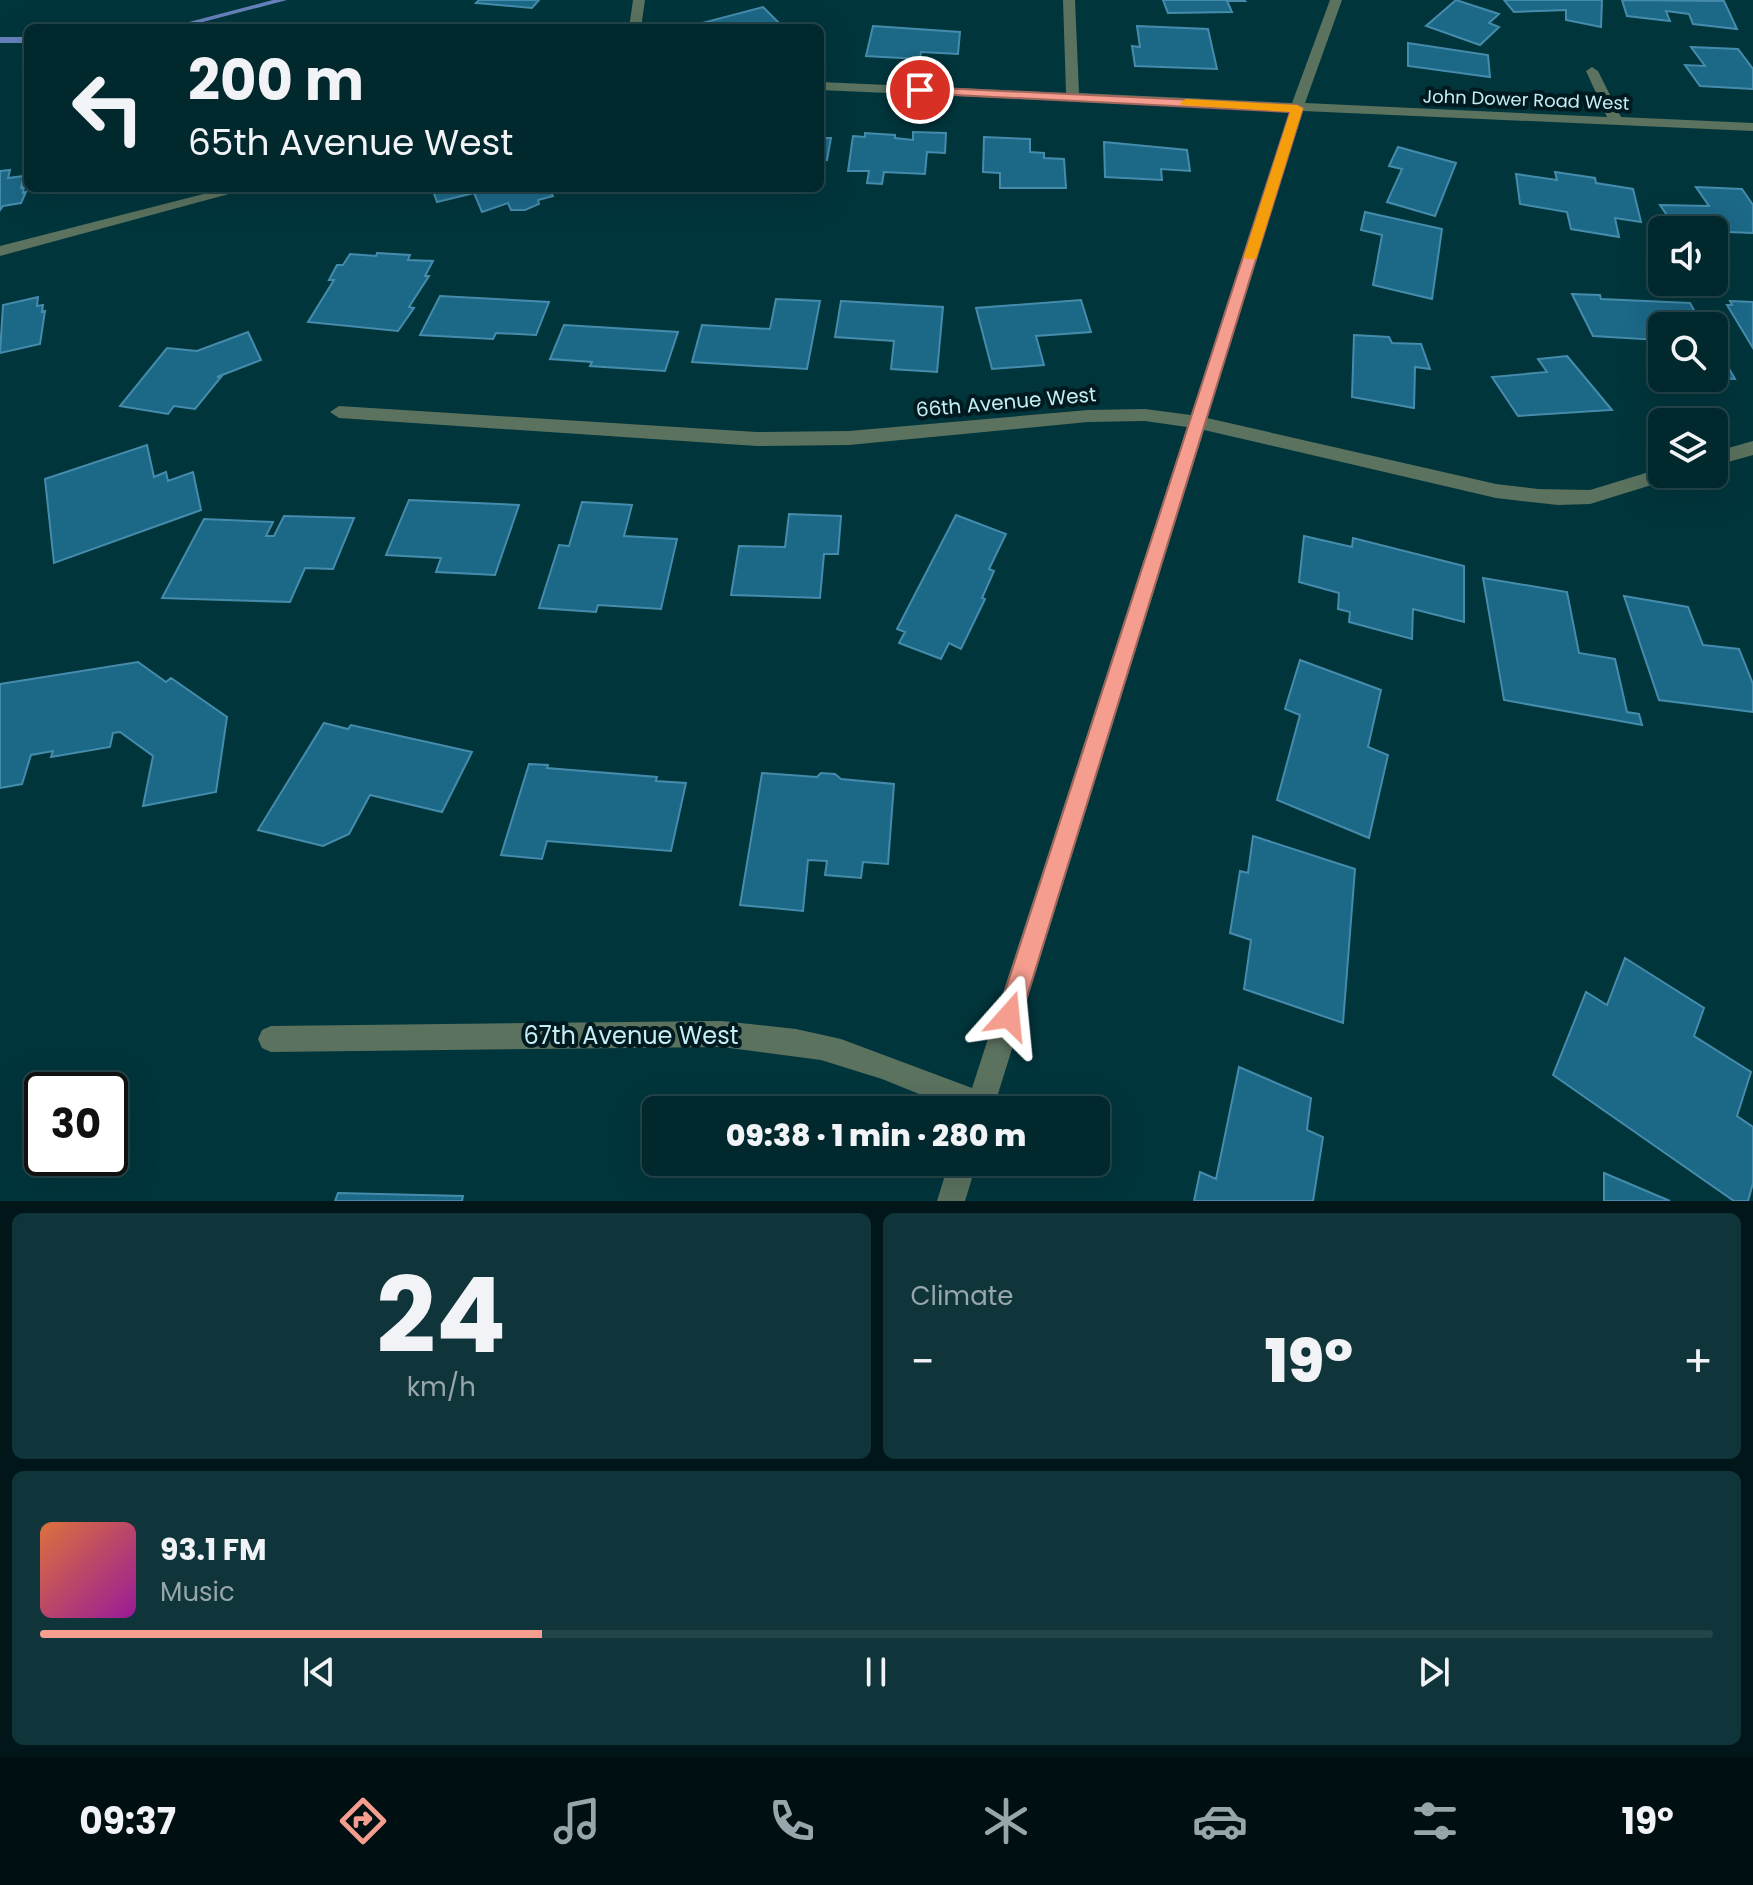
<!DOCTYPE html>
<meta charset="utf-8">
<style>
body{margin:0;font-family:Poppins,sans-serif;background:#0f3439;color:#f1f3f6;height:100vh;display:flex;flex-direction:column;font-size:30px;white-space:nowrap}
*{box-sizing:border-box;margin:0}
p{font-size:26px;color:#96a6aa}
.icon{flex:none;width:44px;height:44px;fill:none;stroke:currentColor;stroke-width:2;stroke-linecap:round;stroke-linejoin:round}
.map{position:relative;height:1201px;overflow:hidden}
.panel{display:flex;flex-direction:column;gap:12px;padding:12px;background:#011619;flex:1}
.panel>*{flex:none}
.guide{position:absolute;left:24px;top:24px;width:800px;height:168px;border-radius:12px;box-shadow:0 8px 32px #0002,0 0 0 2px #234449;background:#01282d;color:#f1f3f6;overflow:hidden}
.controls{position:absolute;left:1648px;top:216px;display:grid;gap:16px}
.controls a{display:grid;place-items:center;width:80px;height:80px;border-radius:12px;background:#01282d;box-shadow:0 8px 32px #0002,0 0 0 2px #234449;font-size:40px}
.speed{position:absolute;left:24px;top:1072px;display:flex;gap:16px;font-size:40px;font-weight:700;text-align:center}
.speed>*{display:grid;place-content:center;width:104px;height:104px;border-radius:50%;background:#01282d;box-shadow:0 8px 32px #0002,0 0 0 2px #234449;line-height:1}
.speed .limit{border:4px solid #111;border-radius:12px;background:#fff;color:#111}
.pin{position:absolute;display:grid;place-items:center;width:68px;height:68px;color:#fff;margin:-34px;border:4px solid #fff;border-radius:50%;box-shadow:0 2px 8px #0007}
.me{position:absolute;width:88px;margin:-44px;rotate:18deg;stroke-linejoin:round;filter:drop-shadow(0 0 6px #0008)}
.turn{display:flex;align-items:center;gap:28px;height:168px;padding:0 32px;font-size:36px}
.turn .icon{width:104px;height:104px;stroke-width:2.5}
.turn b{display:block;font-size:56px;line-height:68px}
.big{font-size:60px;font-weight:800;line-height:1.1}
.panel .card{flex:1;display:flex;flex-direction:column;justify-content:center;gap:12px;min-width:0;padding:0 28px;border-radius:12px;background:#0f3439}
.panel .dial{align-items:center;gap:0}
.dial b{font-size:104px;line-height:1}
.song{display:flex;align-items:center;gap:24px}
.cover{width:96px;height:96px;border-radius:12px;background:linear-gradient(135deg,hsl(20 70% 55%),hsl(300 70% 35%))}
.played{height:8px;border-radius:4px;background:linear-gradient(90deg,#f59d8e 30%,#234449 30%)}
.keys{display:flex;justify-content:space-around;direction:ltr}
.heat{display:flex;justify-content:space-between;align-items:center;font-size:44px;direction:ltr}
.panel .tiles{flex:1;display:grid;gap:12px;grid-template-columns:1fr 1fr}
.card:last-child{grid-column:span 2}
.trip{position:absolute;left:642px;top:1096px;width:468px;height:80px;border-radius:12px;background:#01282d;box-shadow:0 8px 32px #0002,0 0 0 2px #234449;font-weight:800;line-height:80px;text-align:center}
.tab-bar{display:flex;height:128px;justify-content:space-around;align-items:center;background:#001012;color:#96a6aa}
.tab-bar .icon{width:56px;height:56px}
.tab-bar .current{color:#f59d8e}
.tab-bar b{font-size:36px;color:#f1f3f6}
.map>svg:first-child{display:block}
</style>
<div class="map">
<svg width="1753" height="1201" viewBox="0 0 1753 1201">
<rect width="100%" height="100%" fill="#01353c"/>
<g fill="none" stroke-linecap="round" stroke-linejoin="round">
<!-- stream -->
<path fill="#6681ba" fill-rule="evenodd" d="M273 0H287L180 28H166Z
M0 37H28V43H0Z"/>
</g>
<!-- building -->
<path fill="#1c6887" stroke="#458cac" stroke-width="2" d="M479 0H539L532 8 476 3Z
M1163 0H1244L1245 1H1227L1232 12 1168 13Z
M1456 0 1499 14 1489 23 1499 27 1480 45 1426 26Z
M1504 0H1602L1601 27 1566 20V10L1514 12Z
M1622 0 1724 1 1737 29 1693 24 1689 14 1666 11 1670 21 1627 16Z
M763 7 784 28H706L702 23Z
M873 26 960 32 958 54 921 52 920 59 866 56Z
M1137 26 1208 29 1217 69 1135 66 1132 46 1140 47Z
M1408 43 1488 55 1490 77 1408 66Z
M1691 47 1738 49 1753 69V89L1700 86 1685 65 1705 66Z
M913 132 946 133 945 153 927 152 925 174 884 172 882 184 867 183 869 171H848L853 136 865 137V133L895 135V138L913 140Z
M984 137 1030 139V152L1044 153V158L1064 159 1066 188H1000V173L983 172Z
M820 138H831L827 160 820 159Z
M1104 142 1187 150 1190 171 1161 169 1162 180 1105 177Z
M1398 147 1456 163 1435 216 1387 202 1402 169 1389 166Z
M10 170 8 178 24 176 21 188 24 187 23 193 26 192 21 203 3 206 0 210V171Z
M1555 172 1595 178 1596 183 1633 189 1641 222 1615 218 1619 237 1571 229 1567 212 1520 204 1516 174 1557 180Z
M1696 187 1742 189 1753 205V233L1677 230 1660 205 1709 206Z
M432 188H549L553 196 538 200 539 204 525 210H511L508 203 482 212 474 193 437 202Z
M1365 212 1442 229 1432 299 1373 285 1382 235 1361 230Z
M377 253 410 255 408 260 433 261 425 276H429L409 307 414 308 398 331 308 322 334 280H329L337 265H343L350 254 376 256Z
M1572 294 1600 295 1601 299 1690 303 1703 326 1651 327 1658 340 1593 336Z
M440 296 549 302 536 335 496 333 493 339 420 335Z
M38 297 37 306 43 305 42 312 45 311 40 344 0 353 3 305Z
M776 299 820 301 807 369 692 362 702 325 770 329Z
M1081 300 1091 332 1036 336 1044 365 992 369 976 308Z
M841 301 943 307 937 372 891 369 894 341 835 337Z
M1730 301 1753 302V348L1727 305H1732Z
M564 325 678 332 665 371 590 366 592 362 550 359Z
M248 332 261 360 217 377H221L195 409 174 406 168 414 120 406 167 348 197 351Z
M1354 335 1389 337 1392 343 1421 344 1430 369 1415 367 1414 408 1352 397Z
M1714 346H1716L1735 379 1711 378H1714Z
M1567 356 1612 410 1518 416 1492 377 1547 372 1538 359Z
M147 445 154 477 166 472 168 481 193 472 201 510 54 563 45 479Z
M409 500 519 505 495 575 436 572 441 558 386 555Z
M582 502 632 505 624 536 677 539 661 609 598 605 596 612 539 608 559 545 569 546Z
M789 514 841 516 838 554H824L820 598 731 595 739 546 785 547Z
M956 515 1006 534 989 569 994 571 982 598 985 599 961 649 949 643 941 659 899 643 905 632 897 629Z
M284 516 354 518 333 569 305 568 290 602 162 598 204 519 273 522 266 536H274Z
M1304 536 1352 547 1353 538 1464 566V622L1413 609 1412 639 1349 622 1350 612 1338 609 1339 593 1299 582Z
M1483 578 1567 592 1579 653 1615 659 1627 712 1639 714 1642 725 1504 700Z
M1624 596 1688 607 1703 645 1739 649 1753 684V712L1659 700Z
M1300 660 1381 690 1368 747 1388 755 1369 838 1277 800 1300 715 1285 709Z
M138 662 166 682 171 678 227 717 216 792 143 806 153 756 120 732 113 733 110 747 51 757 53 751 31 755 22 784 0 788V684Z
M324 723 348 729 351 725 472 752 442 812 370 795 349 834 323 846 258 830Z
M529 764 548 765 547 768 657 777 656 781 686 783 671 851 547 841 542 859 501 855Z
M762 773 817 777 821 773 835 774 841 779 894 784 888 864 863 862 861 878 825 875 827 861 808 860 803 911 740 905Z
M1253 836 1355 869 1343 1023 1244 989 1251 940 1230 933 1240 871 1248 873Z
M1625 958 1704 1008 1694 1036 1751 1072 1737 1116 1753 1127V1183L1748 1201H1734L1553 1075 1586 992 1607 1005Z
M1239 1067 1311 1098 1307 1130 1323 1137 1313 1201H1194L1200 1172 1216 1179Z
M1604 1173 1670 1201H1604Z
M338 1193 463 1196 462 1201H335Z"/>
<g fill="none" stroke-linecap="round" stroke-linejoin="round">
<!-- minor -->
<path fill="#5b725f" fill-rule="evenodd" d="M633 0H645L641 28H629Z
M1063 0H1075L1079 93 1292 103 1330 0H1342L1305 103 1607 117 1586 71 1592 67 1598 71 1621 117 1753 123V131L1303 111 1207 418 1496 484 1538 489 1590 490 1662 468V474H1674L1671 479 1590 504 1558 505 1496 498 1204 430 993 1110H959L882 1079 821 1060 722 1047 271 1052 262 1048 258 1039 262 1030 271 1026 722 1021 796 1029 841 1039 972 1088 1187 427 1145 421 1088 422 849 445 757 446 339 418 330 412 339 406 757 432 849 431 1088 410 1145 409 1191 415 1290 111 820 90V82L1066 93Z
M227 188H251L0 256V246Z
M1753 441V455L1714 466V452Z
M949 1162H977L965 1201H937Z"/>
</g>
<!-- route -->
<path fill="#f59d8e" stroke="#9f665c" stroke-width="2" d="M920 87 1297 105 1303 108 1021 1016 1017 1024 1009 1027 1001 1024 997 1016 1290 112 916 93V88Z"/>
<!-- slow -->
<path fill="#f59e0b" d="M1186 99 1297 105 1303 108 1256 259H1246L1244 256 1290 112 1182 105 1180 103Z"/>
<g text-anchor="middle" stroke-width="8" stroke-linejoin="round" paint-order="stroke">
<!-- far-street labels -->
<g font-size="18" fill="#c5eef6" stroke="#001a1f">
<text transform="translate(1526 100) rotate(2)" y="6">John Dower Road West</text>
</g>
<!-- street labels -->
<g font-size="20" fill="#c5eef6" stroke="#001a1f">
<text transform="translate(1006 402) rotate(-5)" y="7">66th Avenue West</text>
</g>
<!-- near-street labels -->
<g font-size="24" fill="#c5eef6" stroke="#001a1f">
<text x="631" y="1044">67th Avenue West</text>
</g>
</g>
</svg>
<div class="controls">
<a><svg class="icon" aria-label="sound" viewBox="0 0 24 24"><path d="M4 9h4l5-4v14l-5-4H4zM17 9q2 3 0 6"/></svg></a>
<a><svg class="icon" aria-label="search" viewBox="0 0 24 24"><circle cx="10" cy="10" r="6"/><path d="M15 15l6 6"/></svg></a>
<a><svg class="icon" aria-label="layers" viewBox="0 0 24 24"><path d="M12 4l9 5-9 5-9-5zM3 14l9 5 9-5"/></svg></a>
</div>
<div class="speed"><div class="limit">30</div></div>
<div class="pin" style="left:920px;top:90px;background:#d93025"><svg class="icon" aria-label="arrive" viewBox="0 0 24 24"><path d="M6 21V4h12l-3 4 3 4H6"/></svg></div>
<svg class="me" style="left:1009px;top:1016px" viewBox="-20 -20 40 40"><path d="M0-17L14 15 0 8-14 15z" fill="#f59d8e" stroke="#fff" stroke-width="4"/></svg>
<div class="trip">09:38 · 1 min · 280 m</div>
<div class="guide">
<div class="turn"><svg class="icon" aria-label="left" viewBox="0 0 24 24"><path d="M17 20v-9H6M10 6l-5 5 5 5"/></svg><div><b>200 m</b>65th Avenue West</div></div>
</div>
</div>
<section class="panel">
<div class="tiles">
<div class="card dial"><b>24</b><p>km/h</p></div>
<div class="card"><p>Climate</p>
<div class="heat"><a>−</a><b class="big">19°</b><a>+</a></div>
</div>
<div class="card">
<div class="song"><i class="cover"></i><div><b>93.1 FM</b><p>Music</p></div></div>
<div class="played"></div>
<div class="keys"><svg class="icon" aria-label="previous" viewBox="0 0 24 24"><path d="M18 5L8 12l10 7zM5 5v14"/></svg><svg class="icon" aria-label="pause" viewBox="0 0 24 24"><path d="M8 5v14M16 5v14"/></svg><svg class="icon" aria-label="next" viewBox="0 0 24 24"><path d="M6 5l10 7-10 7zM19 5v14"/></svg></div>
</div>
</div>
</section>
<nav class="tab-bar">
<b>09:37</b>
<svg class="icon current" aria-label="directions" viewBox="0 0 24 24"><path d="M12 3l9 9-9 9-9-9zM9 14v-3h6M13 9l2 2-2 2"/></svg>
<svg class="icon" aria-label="music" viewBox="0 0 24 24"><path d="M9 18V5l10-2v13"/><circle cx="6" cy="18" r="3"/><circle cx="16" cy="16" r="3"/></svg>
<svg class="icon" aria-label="phone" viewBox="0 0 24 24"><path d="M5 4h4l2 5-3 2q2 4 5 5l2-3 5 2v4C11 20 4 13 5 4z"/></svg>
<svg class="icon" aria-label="climate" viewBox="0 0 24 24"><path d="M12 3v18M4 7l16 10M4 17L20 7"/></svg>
<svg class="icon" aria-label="car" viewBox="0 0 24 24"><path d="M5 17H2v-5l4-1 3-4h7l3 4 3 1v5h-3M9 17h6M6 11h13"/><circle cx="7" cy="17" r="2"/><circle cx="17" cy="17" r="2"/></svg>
<svg class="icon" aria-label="filters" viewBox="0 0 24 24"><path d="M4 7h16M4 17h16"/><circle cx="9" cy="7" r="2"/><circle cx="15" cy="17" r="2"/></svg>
<b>19°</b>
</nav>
